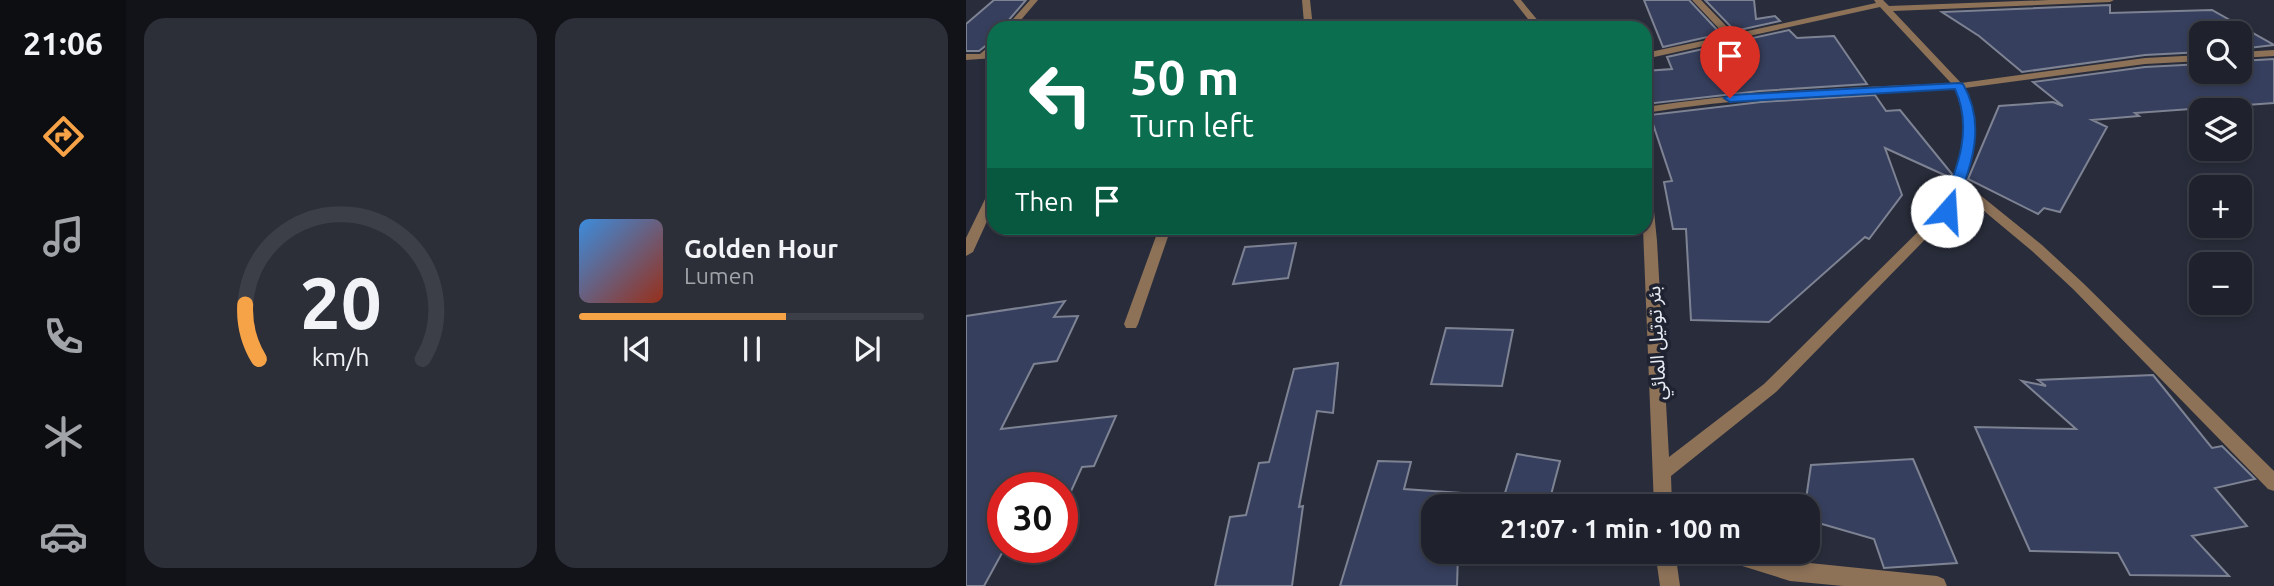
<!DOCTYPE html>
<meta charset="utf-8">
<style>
body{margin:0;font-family:Ubuntu,"Noto Sans Arabic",sans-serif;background:#2c2f38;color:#f1f3f6;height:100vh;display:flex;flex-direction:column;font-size:26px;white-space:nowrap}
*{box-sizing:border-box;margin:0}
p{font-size:23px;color:#a1a4a9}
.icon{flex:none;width:38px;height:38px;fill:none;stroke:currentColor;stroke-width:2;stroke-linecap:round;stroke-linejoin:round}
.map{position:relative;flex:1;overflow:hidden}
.side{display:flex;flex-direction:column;gap:18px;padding:18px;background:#111318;width:840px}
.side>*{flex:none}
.banner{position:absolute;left:21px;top:21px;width:665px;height:214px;border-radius:21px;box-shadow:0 4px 10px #0003,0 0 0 2px #3c3f48;background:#0b6e4f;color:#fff;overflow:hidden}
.fabs{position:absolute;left:1223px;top:21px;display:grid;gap:14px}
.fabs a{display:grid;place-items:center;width:63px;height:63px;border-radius:14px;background:#1f222c;box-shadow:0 4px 10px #0003,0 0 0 2px #3c3f48;font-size:35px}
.speed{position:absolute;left:21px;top:472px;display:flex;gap:14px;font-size:35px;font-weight:700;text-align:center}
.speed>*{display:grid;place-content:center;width:91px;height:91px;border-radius:50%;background:#1f222c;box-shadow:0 4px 10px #0003,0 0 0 2px #3c3f48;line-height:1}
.speed .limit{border:10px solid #d22;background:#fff;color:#111}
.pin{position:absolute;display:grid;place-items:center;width:60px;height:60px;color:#fff;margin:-72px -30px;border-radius:50% 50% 50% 0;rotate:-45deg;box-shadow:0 0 7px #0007}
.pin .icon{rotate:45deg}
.me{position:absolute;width:77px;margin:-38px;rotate:19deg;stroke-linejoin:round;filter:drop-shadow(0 0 5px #0008)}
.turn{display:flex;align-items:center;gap:24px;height:147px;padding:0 28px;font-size:32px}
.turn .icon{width:91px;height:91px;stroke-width:2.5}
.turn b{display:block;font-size:49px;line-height:60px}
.then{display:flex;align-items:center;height:66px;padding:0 28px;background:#0003;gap:14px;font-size:26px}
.side .widget{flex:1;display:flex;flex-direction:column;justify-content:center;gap:10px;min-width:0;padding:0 24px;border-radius:21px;background:#2c2f38}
.side .dial{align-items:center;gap:0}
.dial svg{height:182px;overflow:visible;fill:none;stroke:#3c3f48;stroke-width:7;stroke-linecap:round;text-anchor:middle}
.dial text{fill:#f1f3f6;stroke:none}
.song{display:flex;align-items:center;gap:21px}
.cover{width:84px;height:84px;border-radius:10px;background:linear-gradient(135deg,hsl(210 70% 55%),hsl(10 70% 35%))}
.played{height:7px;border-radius:4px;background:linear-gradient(90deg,#f6a246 60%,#3c3f48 60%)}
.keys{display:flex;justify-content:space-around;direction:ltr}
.side .tiles{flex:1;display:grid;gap:18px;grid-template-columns:repeat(2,1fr)}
.trip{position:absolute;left:455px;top:494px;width:399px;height:70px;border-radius:21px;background:#1f222c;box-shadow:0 4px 10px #0003,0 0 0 2px #3c3f48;font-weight:700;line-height:70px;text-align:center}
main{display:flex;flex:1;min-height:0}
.menu{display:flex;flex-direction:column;width:126px;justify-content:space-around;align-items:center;background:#0c0e12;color:#a1a4a9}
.menu .icon{width:49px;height:49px}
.menu .on{color:#f6a246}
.menu b{font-size:32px;color:#f1f3f6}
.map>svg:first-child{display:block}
</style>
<main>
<nav class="menu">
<b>21:06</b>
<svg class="icon on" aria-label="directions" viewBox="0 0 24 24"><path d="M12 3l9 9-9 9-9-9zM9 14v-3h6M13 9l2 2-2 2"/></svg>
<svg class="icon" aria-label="music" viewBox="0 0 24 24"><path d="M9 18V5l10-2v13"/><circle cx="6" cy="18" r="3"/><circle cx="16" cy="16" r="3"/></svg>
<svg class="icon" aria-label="phone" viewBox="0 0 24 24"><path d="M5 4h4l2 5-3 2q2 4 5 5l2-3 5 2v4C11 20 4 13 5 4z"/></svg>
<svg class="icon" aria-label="climate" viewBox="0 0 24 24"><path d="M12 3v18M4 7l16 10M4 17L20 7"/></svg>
<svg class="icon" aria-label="car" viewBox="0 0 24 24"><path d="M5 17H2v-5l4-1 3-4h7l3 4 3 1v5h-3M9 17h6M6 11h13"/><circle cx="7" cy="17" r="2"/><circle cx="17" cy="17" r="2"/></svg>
</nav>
<section class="side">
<div class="tiles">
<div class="widget dial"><svg viewBox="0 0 100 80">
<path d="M14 69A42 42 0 1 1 86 69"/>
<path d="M14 69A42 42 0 0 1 8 45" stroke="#f6a246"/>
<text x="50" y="56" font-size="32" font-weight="700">20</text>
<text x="50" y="72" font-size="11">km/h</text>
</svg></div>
<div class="widget">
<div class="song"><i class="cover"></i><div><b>Golden Hour</b><p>Lumen</p></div></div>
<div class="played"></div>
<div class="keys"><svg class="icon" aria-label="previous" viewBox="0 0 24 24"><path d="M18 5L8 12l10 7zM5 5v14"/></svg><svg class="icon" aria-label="pause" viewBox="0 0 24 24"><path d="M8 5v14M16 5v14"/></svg><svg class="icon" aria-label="next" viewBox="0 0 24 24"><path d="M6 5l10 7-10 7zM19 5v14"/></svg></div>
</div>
</div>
</section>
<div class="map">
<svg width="1308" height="586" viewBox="0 0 1308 586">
<rect width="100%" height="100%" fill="#292d3b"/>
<!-- building -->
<path fill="#363f5d" stroke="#7e8394" stroke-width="2" d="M28 0H60L36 28H28V39L13 51H0V24Z
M678 0H723L755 34 697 47Z
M739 0H788L790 19 809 16 814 21 769 31Z
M1144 5V13L1246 10 1308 45 1274 49V33H1236V52L1179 55 1056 72 1013 36 976 12Z
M823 30 831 38 868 36 901 84 794 91 680 104 679 71 706 69 701 57Z
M1308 59V103L1169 113 1173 116 1126 120 1141 127 1094 212 1078 208 1072 214 1002 179 1033 106 1087 102 1097 106 1067 82 1179 67 1236 64V72H1274V61Z
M909 95 920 111 934 110 986 174 985 178 919 148 936 195 903 239 899 237 803 322 725 320 720 229H707L698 182 706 181 684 115 795 102Z
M330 243 322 278 267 284 279 247Z
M99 301 88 317 112 316 91 361 68 364 35 429 150 416 128 466 116 467 96 511V488H37V548H80L36 553 18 586H0V316Z
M480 328 547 330 536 386 465 384Z
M372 363 367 413 351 411 333 507 337 506 326 586H249L264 517 280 515 293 463 303 462 328 369Z
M1187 375 1246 448 1256 446 1289 479 1249 488 1281 526 1226 536 1263 576 1164 575 1152 553 1064 551 1009 427 1110 429 1056 381 1080 386 1072 380Z
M551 454 594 461 582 506H535Z
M947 459 991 563 918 568 908 539 842 520V506H839L845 465Z
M412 461 445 462 438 489 524 495 522 506H467V551H511L510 555 492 554 491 586H374Z"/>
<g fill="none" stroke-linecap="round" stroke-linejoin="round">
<!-- minor -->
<path fill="#8d7258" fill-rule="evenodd" d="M64 0H72L48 28H39Z
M336 0H344L347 28H302L306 25 338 23Z
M547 0H555L578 28H569Z
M726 0H735L768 34 910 3 908 0H917L923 6 1083 0H1148L1144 2 927 11 995 83 1179 58 1236 55V61L1179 64 999 88C1013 122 1011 148 998 182L1076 245 1117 283 1308 471V491L1302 489 1107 289 1066 251 994 191 985 213 810 392 705 476 706 506H688L677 228 679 178 685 182 691 241 703 457 798 384 975 209 995 159 999 121 989 89C885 94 782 96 679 113V107C781 91 883 88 985 83L914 7 679 59V53L760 36Z
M28 42 26 53 28 52V58L0 60V54H14Z
M1308 50V56L1274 58V52Z
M28 189V206L7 252 0 256V238L22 193Z
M193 228H205L172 324 170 328H160L158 324Z
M689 551H709L714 586H694Z
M748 551H789L824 561 971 576 978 579 981 586H877L824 581 757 560 750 557Z"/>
</g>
<!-- route -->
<path fill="#1a73e8" stroke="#114b97" stroke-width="2" d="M993 83 997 84C1022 127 1004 168 988 211L981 215 974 211C990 171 1008 131 989 89L764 102 758 98 764 95Z"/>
<g text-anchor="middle" stroke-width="7" stroke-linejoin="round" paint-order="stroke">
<!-- street labels -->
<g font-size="19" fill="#e7ebf4" stroke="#1f2331">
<text transform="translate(690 343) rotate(-93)" y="7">بئر توتيل المائي</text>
</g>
</g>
</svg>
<div class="fabs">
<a><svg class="icon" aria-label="search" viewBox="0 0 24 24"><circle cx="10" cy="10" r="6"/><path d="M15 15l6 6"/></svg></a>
<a><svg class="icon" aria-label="layers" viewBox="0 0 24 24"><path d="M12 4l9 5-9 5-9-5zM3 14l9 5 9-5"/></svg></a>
<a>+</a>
<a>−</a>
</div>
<div class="speed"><div class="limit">30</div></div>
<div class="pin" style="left:764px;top:98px;background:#d93025"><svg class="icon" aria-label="arrive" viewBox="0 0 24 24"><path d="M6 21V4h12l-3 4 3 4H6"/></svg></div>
<svg class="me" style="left:981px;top:211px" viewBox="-20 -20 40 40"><circle r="19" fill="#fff"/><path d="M0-13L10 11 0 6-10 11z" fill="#1a73e8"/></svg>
<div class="trip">21:07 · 1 min · 100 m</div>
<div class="banner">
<div class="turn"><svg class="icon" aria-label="left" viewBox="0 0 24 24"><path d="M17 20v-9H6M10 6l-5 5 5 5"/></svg><div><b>50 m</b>Turn left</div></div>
<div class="then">Then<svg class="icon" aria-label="arrive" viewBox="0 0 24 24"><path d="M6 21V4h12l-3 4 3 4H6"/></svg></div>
</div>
</div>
</main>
